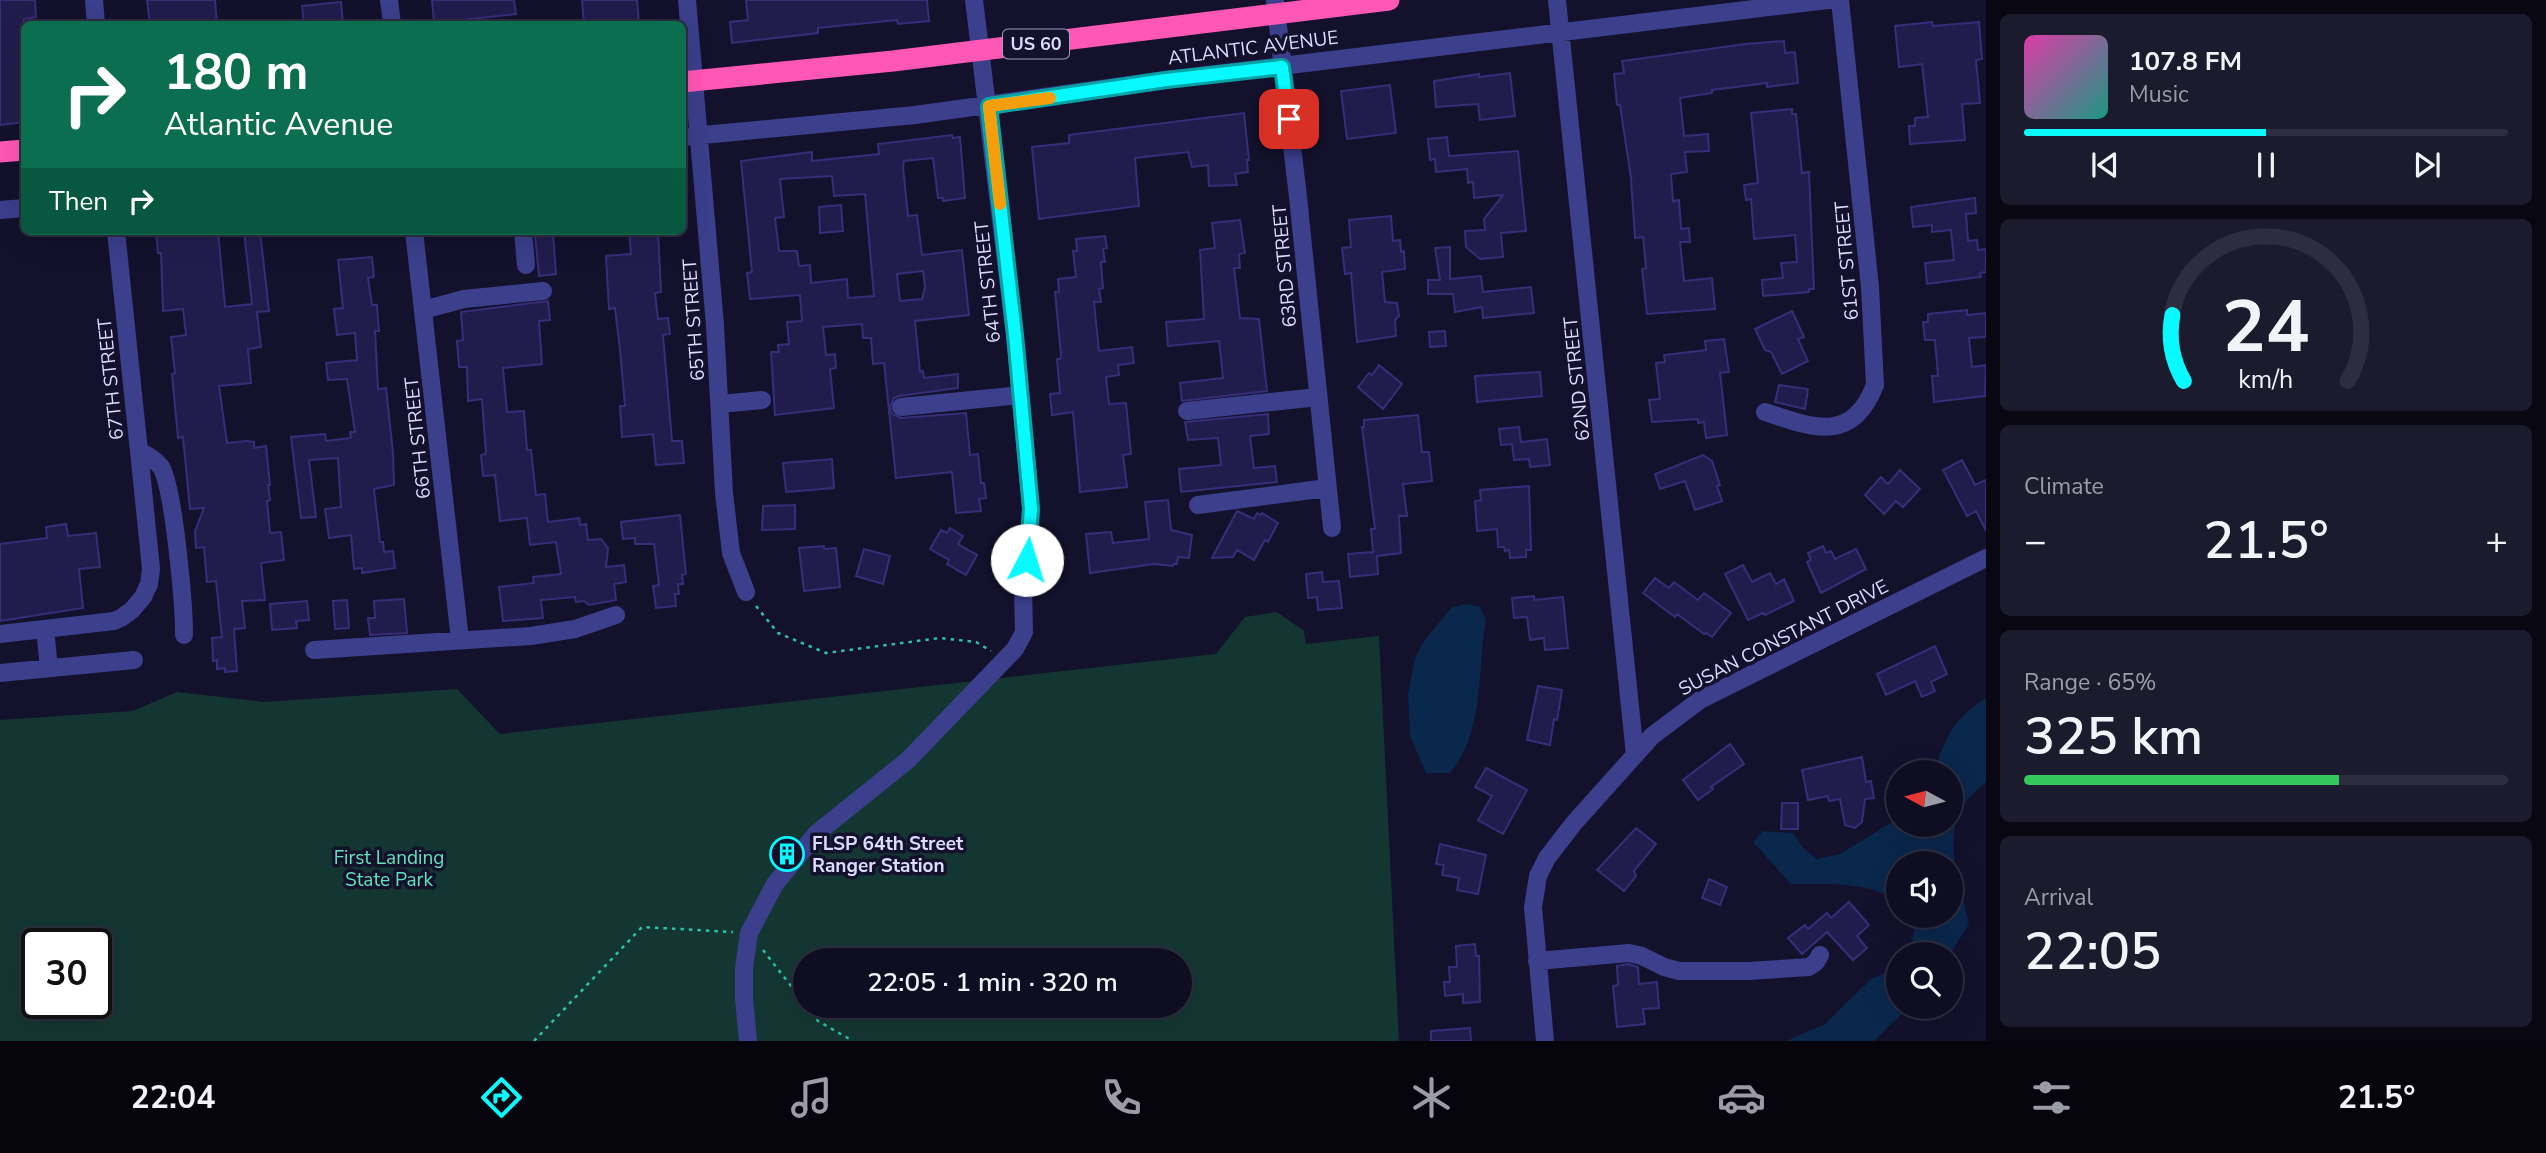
<!DOCTYPE html>
<meta charset="utf-8">
<style>
body{margin:0;font-family:"Nunito Sans",sans-serif;background:#1c1b2e;color:#f1f3f6;height:100vh;display:flex;flex-direction:column;font-size:26px;white-space:nowrap}
*{box-sizing:border-box;margin:0}
p{font-size:23px;color:#9b9ca5}
.icon{flex:none;width:38px;height:38px;fill:none;stroke:currentColor;stroke-width:2;stroke-linecap:round;stroke-linejoin:round}
.map{position:relative;flex:1;overflow:hidden}
.details{display:flex;flex-direction:column;gap:14px;padding:14px;background:#080712;width:560px}
.details>*{flex:none}
.hud{position:absolute;left:21px;top:21px;width:665px;height:214px;border-radius:10px;box-shadow:0 7px 28px #0002,0 0 0 2px #2e2d3f;background:#0b6e4f;color:#fff;overflow:hidden}
.needle{width:46px;rotate:277deg}
.tools{position:absolute;left:1886px;top:760px;display:grid;gap:14px}
.tools a{display:grid;place-items:center;width:77px;height:77px;border-radius:50%;background:#0e0d21;box-shadow:0 7px 28px #0002,0 0 0 2px #2e2d3f;font-size:35px}
.speed{position:absolute;left:21px;top:928px;display:flex;gap:14px;font-size:35px;font-weight:700;text-align:center}
.speed>*{display:grid;place-content:center;width:91px;height:91px;border-radius:50%;background:#0e0d21;box-shadow:0 7px 28px #0002,0 0 0 2px #2e2d3f;line-height:1}
.speed .limit{border:4px solid #111;border-radius:10px;background:#fff;color:#111}
.pin{position:absolute;display:grid;place-items:center;width:60px;height:60px;color:#fff;margin:-30px;border-radius:14px;box-shadow:0 4px 10px #0006}
.me{position:absolute;width:77px;margin:-38px;rotate:5deg;stroke-linejoin:round;filter:drop-shadow(0 0 5px #0008)}
.turn{display:flex;align-items:center;gap:24px;height:147px;padding:0 28px;font-size:32px}
.turn .icon{width:91px;height:91px;stroke-width:2.5}
.turn b{display:block;font-size:49px;line-height:60px}
.then{display:flex;align-items:center;height:66px;padding:0 28px;background:#0003;gap:14px;font-size:26px}
.big{font-size:52px;font-weight:600;line-height:1.1}
.details .tile{flex:1;display:flex;flex-direction:column;justify-content:center;gap:10px;min-width:0;padding:0 24px;border-radius:10px;background:#1c1b2e}
.details .dial{align-items:center;gap:0}
.dial svg{height:182px;overflow:visible;fill:none;stroke:#2e2d3f;stroke-width:7;stroke-linecap:round;text-anchor:middle}
.dial text{fill:#f1f3f6;stroke:none}
.song{display:flex;align-items:center;gap:21px}
.cover{width:84px;height:84px;border-radius:10px;background:linear-gradient(135deg,hsl(320 70% 55%),hsl(170 70% 35%))}
.played{height:7px;border-radius:4px;background:linear-gradient(90deg,#08faff 50%,#2e2d3f 50%)}
.keys{display:flex;justify-content:space-around;direction:ltr}
.heat{display:flex;justify-content:space-between;align-items:center;font-size:38px;direction:ltr}
.charge{height:10px;border-radius:5px;background:linear-gradient(90deg,#34c759 65%,#2e2d3f 0)}
.trip{position:absolute;left:793px;top:948px;width:399px;height:70px;border-radius:35px;background:#0e0d21;box-shadow:0 7px 28px #0002,0 0 0 2px #2e2d3f;font-weight:600;line-height:70px;text-align:center}
.menu{display:flex;height:112px;justify-content:space-around;align-items:center;background:#06050d;color:#9b9ca5}
.menu .icon{width:49px;height:49px}
.menu .active{color:#08faff}
.menu b{font-size:32px;color:#f1f3f6}
main{display:flex;flex:1;min-height:0}
.map>svg:first-child{display:block}
</style>
<main>
<div class="map">
<svg width="1986" height="1041" viewBox="0 0 1986 1041">
<rect width="100%" height="100%" fill="#13112c"/>
<!-- green -->
<path fill="#143632" fill-rule="evenodd" d="M1277 612 1304 631 1306 644 1379 636 1399 1041H0V720L133 711 177 692 264 702 457 689 500 734 1216 654 1245 617ZM37 943H96V1003H37ZM805 961H1180V1006H805Z"/>
<!-- water -->
<path fill="#0a274c" d="M1468 604 1480 607 1486 620C1477 671 1485 731 1450 773H1426L1410 736 1408 694 1415 658 1424 641 1452 607Z
M1986 698V782C1978 789 1968 797 1963 806 1942 842 1961 887 1969 924L1950 954H1910L1914 929 1905 915H1951V863H1899V907C1879 879 1822 885 1791 884L1753 842 1763 831 1793 833 1804 849 1817 859 1840 854 1899 818V824H1951V772H1934C1946 736 1953 719 1986 698Z
M1899 967V1006H1910L1874 1041H1786L1825 1024 1871 979Z"/>
<!-- building -->
<path fill="#221c4d" stroke="#372e7a" stroke-width="2" fill-rule="evenodd" d="M0 0H35L36 17 24 19V122L0 125Z
M147 0H215L217 24H150Z
M432 0H514L516 14 434 23Z
M582 0H637L639 24H584Z
M746 0H927L929 21 898 24 897 20 818 28V33L732 43 730 22 748 20Z
M341 2 343 24H304L302 6Z
M1932 22 1933 26 1979 22 1982 59 1976 60 1980 103 1962 104 1965 140 1910 144 1909 126H1915V118L1928 117 1922 64 1899 67 1895 26Z
M1784 41 1785 53 1795 52 1798 83 1767 87V83L1712 90V93L1680 98 1684 136 1708 134 1709 151 1685 152 1687 172 1671 174 1673 201 1679 200 1681 229 1689 228 1690 242H1680L1684 281 1712 278 1715 309 1647 314 1642 269 1646 268 1643 237 1635 238 1631 178 1620 105H1617L1614 74 1624 73 1622 61 1745 44Z
M1510 73 1515 116 1480 120 1478 104 1436 107 1434 81 1479 74V77Z
M1390 85 1396 133 1347 139 1341 91Z
M1792 109V114H1796L1802 173 1809 172 1814 289H1809V292L1763 296 1762 280 1783 278 1781 263 1797 262 1795 235 1754 239 1751 199 1746 200 1744 185 1758 183 1751 113Z
M1244 113 1249 160H1247L1248 172 1235 174 1237 185 1209 186 1208 165 1192 167 1188 152 1135 158 1139 206 1039 219 1032 147 1069 143V135Z
M952 135 953 138 960 137 965 198 943 201V198H938L933 158 904 161 903 167 908 216 917 215 922 255 962 250 969 315 915 321 920 372 923 371 924 378 958 374V388L899 396 894 398 890 407 892 414 901 418 966 413 970 455 978 454 981 483H984L986 498 979 499 981 511 956 513 952 472 896 478 884 363 873 364 871 338H863L862 324 823 327 826 355 835 354 836 368 830 369 834 408 775 415 771 352H779L778 345 789 344 787 322 802 321 800 295 750 299 747 273 752 272 741 161 812 152V161L879 154 878 144ZM832 176 834 196 865 194 874 296 848 298 847 279 811 283 810 265 799 266 797 251H779L775 218 784 217 780 179ZM923 271 925 287 922 299 900 301 897 274Z
M1447 137 1449 156 1518 151 1526 231 1501 233 1503 257 1480 259 1466 247 1465 231 1485 230 1484 219 1503 195 1474 198 1473 182 1468 183 1467 169 1436 172 1435 159 1430 160 1428 139Z
M1975 198 1976 213 1966 214 1968 241 1977 240 1978 250 1986 249V272L1980 273 1981 277 1927 284 1925 263 1954 260 1951 230 1932 232V225L1913 227 1911 207Z
M841 205 843 231 820 233 819 207Z
M1391 216 1393 241 1400 240 1401 252 1404 251 1405 269 1382 272 1385 302 1397 303 1399 316 1395 320 1396 336 1357 342 1351 273 1345 274 1342 248 1351 247 1349 220Z
M1240 220 1245 253 1239 254 1240 268H1234L1240 318 1259 319 1267 391 1182 401 1180 383 1223 378 1219 341 1168 346 1166 322 1204 319 1200 250 1215 248 1212 223Z
M156 231H218L225 307 252 304 244 231H260L269 311 257 312 261 347 248 349 251 383 219 386 227 443 246 441 254 442V448L266 446 270 485H268L270 500 267 501 270 533 281 532 284 560 261 563 265 600 242 601 245 628 234 629 237 671 225 672V668L217 669V660L213 661 212 638 222 637 216 581 207 582 204 547 196 548 195 531 204 508 190 509 183 437 178 438 172 374 175 373 171 337 186 335 183 309 163 311 161 253H158Z
M629 231H658L661 292 655 293 658 319 668 318 670 334 663 335 672 441H682L684 463 656 465 653 434 622 437 620 406H625L620 350 615 308 609 309 606 256 631 254Z
M553 233 556 274 539 276 535 235Z
M1105 236 1107 248 1103 249 1105 262H1101L1103 288 1099 289 1101 302H1094L1099 351 1132 347 1134 363 1118 365 1119 375 1106 377 1109 404 1126 403 1131 454 1123 455 1127 487 1080 492 1073 412 1052 415 1050 394 1060 393 1057 359H1060L1061 356 1055 292H1059L1058 279 1076 277 1073 251H1077L1076 239Z
M1450 247V279L1481 276 1483 292 1531 287 1534 313 1483 318 1482 307 1455 312 1453 294H1428V280H1440L1435 248Z
M372 257 374 277 368 278 372 305H377L378 320 379 331H375L378 389 386 388 393 453 394 485 374 489 380 542H383L384 552 393 551 395 568 362 573V568L354 569 351 535 329 538 325 509 341 507 338 458 309 460 316 517 301 518 291 437 325 434 326 441 351 438 350 432H355L347 379 328 380 326 363 357 360 355 333 337 335 334 309 343 308 338 260Z
M548 301 550 320 539 321 542 364 503 368 507 412 524 411 527 450H531L536 495 545 494 548 522 579 518 580 525 586 524 588 540 601 539 608 548 606 567 624 565 626 582 614 584 616 600 589 605 584 601 576 602 575 597 541 600 543 618 503 621 499 587 534 583 533 577 561 574 556 542 530 545 527 518 500 521 495 475 483 476 481 455 486 454 482 399 468 401 467 367H459L457 341 463 340 461 312Z
M1967 310V315L1986 313V337L1969 338 1972 367 1986 365 1985 396 1934 402 1932 376H1938L1935 340H1925L1923 322H1928V314Z
M1792 311 1804 337 1798 339 1808 361 1782 374 1771 352 1765 350 1755 329Z
M1445 331 1446 346 1430 347 1429 332Z
M1724 339 1729 372 1720 373 1727 435 1706 438 1704 422 1698 423V419L1652 422 1649 400 1660 399 1656 363 1665 362 1664 355 1706 350 1705 341Z
M1379 365 1402 384 1383 409 1358 387 1369 373 1372 375Z
M1540 372 1542 396 1477 402 1475 376Z
M1779 385 1808 389 1805 409 1775 402Z
M1268 414 1269 434 1250 436 1254 468 1275 466 1277 482 1181 492 1179 469 1221 465 1218 438 1188 440 1185 422Z
M1418 415 1422 452H1429L1432 481 1403 484 1407 516H1399L1401 553 1377 556 1378 574 1350 577 1348 554 1373 552 1371 529H1375L1362 427H1364V420Z
M1519 427 1521 442 1547 439 1550 465 1530 467 1529 459 1514 460 1512 444 1501 445 1499 429Z
M1703 455 1712 461 1720 485 1717 486 1722 501 1695 510 1685 481 1660 489 1655 474Z
M832 459 834 488 786 492 783 463Z
M1962 460 1975 485 1986 480V531L1976 511 1967 516 1943 470Z
M1900 470 1920 489 1903 507 1896 501 1884 514 1865 495 1881 477 1888 484Z
M1529 486 1531 550H1526V557L1510 558 1509 550 1505 551 1504 547H1498L1497 529 1477 531 1475 501 1481 500 1480 490Z
M1168 500 1171 530 1192 535 1189 558 1178 557 1177 564H1174L1173 566 1154 564 1090 573 1086 534 1111 532 1113 543 1149 539 1145 502Z
M795 505V529L762 530 763 506Z
M1237 511 1254 519 1257 513 1261 515 1262 513 1278 523 1268 542 1265 540 1254 560 1237 550 1233 557 1212 558Z
M680 515 686 574 682 575 683 584H678L679 594H675L676 606 656 608 653 586 659 585 654 544H635V538L623 539 621 522Z
M66 524 68 536 96 533 100 567 79 569 83 608 0 621V544L47 538 46 527Z
M950 528 963 536 958 544 977 555 966 575 947 564 949 560 930 549 941 530 947 533Z
M824 546V549L836 548 840 587 804 591 799 548Z
M1823 546 1826 553 1831 551 1835 559 1856 549 1866 569 1821 593 1807 562 1811 560 1808 553Z
M864 549 890 556 883 584 856 576Z
M1743 565 1752 582 1770 573 1776 584 1784 579 1794 601 1765 615 1763 613 1748 620 1725 574Z
M1322 572 1323 582 1339 581 1342 608 1318 610 1317 597 1308 598 1306 574Z
M1655 578 1669 588 1674 582 1698 600 1704 593 1731 613 1712 637 1706 633 1704 634 1677 614 1675 617 1643 593Z
M1534 596V600L1563 597 1568 648 1545 650 1544 638 1530 640 1527 617 1514 618 1512 598Z
M404 599 407 633 370 635 368 618H375L374 601Z
M347 600 349 628 335 629 333 601Z
M307 601 309 620 296 621 297 628 272 630 270 604Z
M1935 646 1947 674 1931 682 1935 691 1922 697 1915 681 1886 695 1877 674Z
M1538 686 1562 690 1557 720 1554 719 1550 745 1527 740Z
M1730 744 1744 764 1711 787 1713 789 1698 800 1683 780Z
M1862 757 1866 782 1871 781 1874 798 1865 799 1862 822 1855 828 1845 825 1840 799 1829 801 1828 796 1808 800 1802 770Z
M1486 768 1527 790 1503 834 1478 820 1492 796 1475 787Z
M1782 803H1798V829H1781Z
M1636 828 1656 844 1634 871 1636 876 1624 891 1597 870Z
M1440 844 1486 855 1478 894 1457 890 1459 878 1442 875 1444 865 1436 864Z
M1709 879 1727 887 1720 905 1702 898Z
M1849 902 1869 925 1857 936 1867 948 1853 960 1827 932 1802 954 1788 938 1805 925 1808 929 1827 913 1831 918Z
M1475 944 1476 956H1479L1480 1002 1463 1003V994L1445 996 1444 982H1450L1449 967H1457L1456 946Z
M1628 964 1638 967 1639 984 1657 982 1659 1008 1643 1009 1645 1024 1617 1027 1613 986 1618 985 1617 966Z
M1470 1028 1471 1041H1431V1031Z"/>
<g fill="none" stroke-linecap="round" stroke-linejoin="round">
<!-- path -->
<path stroke="#2ec0ac" stroke-width="2.5" stroke-dasharray="3.5 5" stroke-linecap="butt" d="M756 606 778 633 826 653 940 638 976 642 991 651
M763 950 805 1004
M806 1006 818 1021 853 1041
M534 1041 642 927 733 932"/>
<!-- minor -->
<path stroke="#3b3f8c" stroke-width="18" d="M94 0 96 24
M389 0 392 24
M687 0 715 325 724 493 731 553 746 592
M1275 0 1298 197 1332 528
M1557 0 1635 755
M682 137 915 115 1166 80 1828 0
M0 210 24 208
M116 231 139 451C147 455 155 459 161 467 174 489 184 605 184 635
M414 231 460 640
M523 231 526 265
M423 310 464 299 543 291
M720 404 762 400
M901 407 1020 395
M1187 411 1318 397
M1765 412C1813 428 1852 444 1875 385L1870 287 1840 0
M1198 505 1327 488
M45 629 49 668
M0 634 114 621 121 618 132 610 143 597 149 584 151 569 139 451
M314 650 531 636 575 629 616 615
M0 673 134 660
M1537 961 1629 953 1642 956 1664 967 1679 971H1749L1809 967 1816 962 1820 955
M748 1041 744 999V968L749 933 775 884 817 833 908 760 1015 649 1024 632 1023 587 1029 545 1031 509 1015 335 974 0
M1545 1041 1533 907 1538 876 1547 858 1574 823 1635 755 1652 736 1700 700 1986 558"/>
<!-- highway -->
<path stroke="#ff57b5" stroke-width="21" d="M682 82 893 61 1389 0
M0 152 24 150"/>
</g>
<g fill="none" stroke-linecap="round" stroke-linejoin="round">
<!-- route casing -->
<g stroke="#05a2a6" stroke-width="18">
<path id="route" d="M1027 560 1031 509 1015 335 989 106 1166 80 1282 67 1289 119"/>
</g>
<!-- route -->
<use href="#route" stroke="#08faff" stroke-width="12"/>
<!-- slow -->
<path stroke="#f59e0b" stroke-width="12" d="M1000 204 989 106 1050 98"/>
</g>
<!-- icons -->
<defs>
<g id="building-ring" transform="scale(1.75)"><circle r="9.5" fill="#13112c" stroke="#08faff" stroke-width="1.5"/><path d="M-4-6H4V6H1V3H-1V6H-4ZM-2.5-4.3h1.7v1.8h-1.7ZM.8-4.3h1.7v1.8H.8ZM-2.5-1h1.7V.8h-1.7ZM.8-1h1.7V.8H.8Z" fill="#08faff"/></g>
</defs>
<g fill-rule="evenodd">
<use href="#building-ring" x="787" y="854"/>
</g>
<g text-anchor="middle" stroke-width="7" stroke-linejoin="round" paint-order="stroke">
<!-- shield labels -->
<rect fill="#13112c" stroke="#a09fc0" stroke-width="2" x="1003" y="29.5" width="66" height="29" rx="5"/>
<g font-size="18" font-weight="bold" fill="#dddcff">
<text x="1036" y="50">US 60</text>
</g>
<!-- street labels -->
<g font-size="19" fill="#dddcff" stroke="#13112c">
<text transform="translate(1253 47) rotate(-7)" y="7">ATLANTIC AVENUE</text>
<text transform="translate(1846 261) rotate(-95)" y="7">61ST STREET</text>
<text transform="translate(1284 266) rotate(-95)" y="7">63RD STREET</text>
<text transform="translate(987 282) rotate(-96)" y="7">64TH STREET</text>
<text transform="translate(693 320) rotate(-94)" y="7">65TH STREET</text>
<text transform="translate(110 379) rotate(-96)" y="7">67TH STREET</text>
<text transform="translate(1576 379) rotate(-96)" y="7">62ND STREET</text>
<text transform="translate(417 438) rotate(-96)" y="7">66TH STREET</text>
<text transform="translate(1783 637) rotate(-27)" y="7">SUSAN CONSTANT DRIVE</text>
</g>
<!-- poi labels -->
<g font-size="19" font-weight="bold" fill="#dddcff" stroke="#13112c" text-anchor="start">
<text x="812" y="850">FLSP 64th Street<tspan x="812" dy="22">Ranger Station</tspan></text>
</g>
<!-- park labels -->
<g font-size="19" fill="#64e3b9" stroke="#13112c">
<text x="389" y="864">First Landing<tspan x="389" dy="22">State Park</tspan></text>
</g>
</g>
</svg>
<div class="tools">
<a><svg class="needle" viewBox="-14 -14 28 28"><path d="M0-13l5 13h-10z" fill="#e53935"/><path d="M0 13l5-13h-10z" fill="#9b9ca5"/></svg></a>
<a><svg class="icon" aria-label="sound" viewBox="0 0 24 24"><path d="M4 9h4l5-4v14l-5-4H4zM17 9q2 3 0 6"/></svg></a>
<a><svg class="icon" aria-label="search" viewBox="0 0 24 24"><circle cx="10" cy="10" r="6"/><path d="M15 15l6 6"/></svg></a>
</div>
<div class="speed"><div class="limit">30</div></div>
<div class="pin" style="left:1289px;top:119px;background:#d93025"><svg class="icon" aria-label="arrive" viewBox="0 0 24 24"><path d="M6 21V4h12l-3 4 3 4H6"/></svg></div>
<svg class="me" style="left:1027px;top:560px" viewBox="-20 -20 40 40"><circle r="19" fill="#fff"/><path d="M0-13L10 11 0 6-10 11z" fill="#08faff"/></svg>
<div class="trip">22:05 · 1 min · 320 m</div>
<div class="hud">
<div class="turn"><svg class="icon" aria-label="right" viewBox="0 0 24 24"><path d="M7 20v-9h11M14 6l5 5-5 5"/></svg><div><b>180 m</b>Atlantic Avenue</div></div>
<div class="then">Then<svg class="icon" aria-label="right" viewBox="0 0 24 24"><path d="M7 20v-9h11M14 6l5 5-5 5"/></svg></div>
</div>
</div>
<section class="details">
<div class="tile">
<div class="song"><i class="cover"></i><div><b>107.8 FM</b><p>Music</p></div></div>
<div class="played"></div>
<div class="keys"><svg class="icon" aria-label="previous" viewBox="0 0 24 24"><path d="M18 5L8 12l10 7zM5 5v14"/></svg><svg class="icon" aria-label="pause" viewBox="0 0 24 24"><path d="M8 5v14M16 5v14"/></svg><svg class="icon" aria-label="next" viewBox="0 0 24 24"><path d="M6 5l10 7-10 7zM19 5v14"/></svg></div>
</div>
<div class="tile dial"><svg viewBox="0 0 100 80">
<path d="M14 69A42 42 0 1 1 86 69"/>
<path d="M14 69A42 42 0 0 1 9 40" stroke="#08faff"/>
<text x="50" y="56" font-size="32" font-weight="700">24</text>
<text x="50" y="72" font-size="11">km/h</text>
</svg></div>
<div class="tile"><p>Climate</p>
<div class="heat"><a>−</a><b class="big">21.5°</b><a>+</a></div>
</div>
<div class="tile"><p>Range · 65%</p><b class="big">325 km</b><div class="charge"></div></div>
<div class="tile"><p>Arrival</p><b class="big">22:05</b></div>
</section>
</main>
<nav class="menu">
<b>22:04</b>
<svg class="icon active" aria-label="directions" viewBox="0 0 24 24"><path d="M12 3l9 9-9 9-9-9zM9 14v-3h6M13 9l2 2-2 2"/></svg>
<svg class="icon" aria-label="music" viewBox="0 0 24 24"><path d="M9 18V5l10-2v13"/><circle cx="6" cy="18" r="3"/><circle cx="16" cy="16" r="3"/></svg>
<svg class="icon" aria-label="phone" viewBox="0 0 24 24"><path d="M5 4h4l2 5-3 2q2 4 5 5l2-3 5 2v4C11 20 4 13 5 4z"/></svg>
<svg class="icon" aria-label="climate" viewBox="0 0 24 24"><path d="M12 3v18M4 7l16 10M4 17L20 7"/></svg>
<svg class="icon" aria-label="car" viewBox="0 0 24 24"><path d="M5 17H2v-5l4-1 3-4h7l3 4 3 1v5h-3M9 17h6M6 11h13"/><circle cx="7" cy="17" r="2"/><circle cx="17" cy="17" r="2"/></svg>
<svg class="icon" aria-label="filters" viewBox="0 0 24 24"><path d="M4 7h16M4 17h16"/><circle cx="9" cy="7" r="2"/><circle cx="15" cy="17" r="2"/></svg>
<b>21.5°</b>
</nav>
